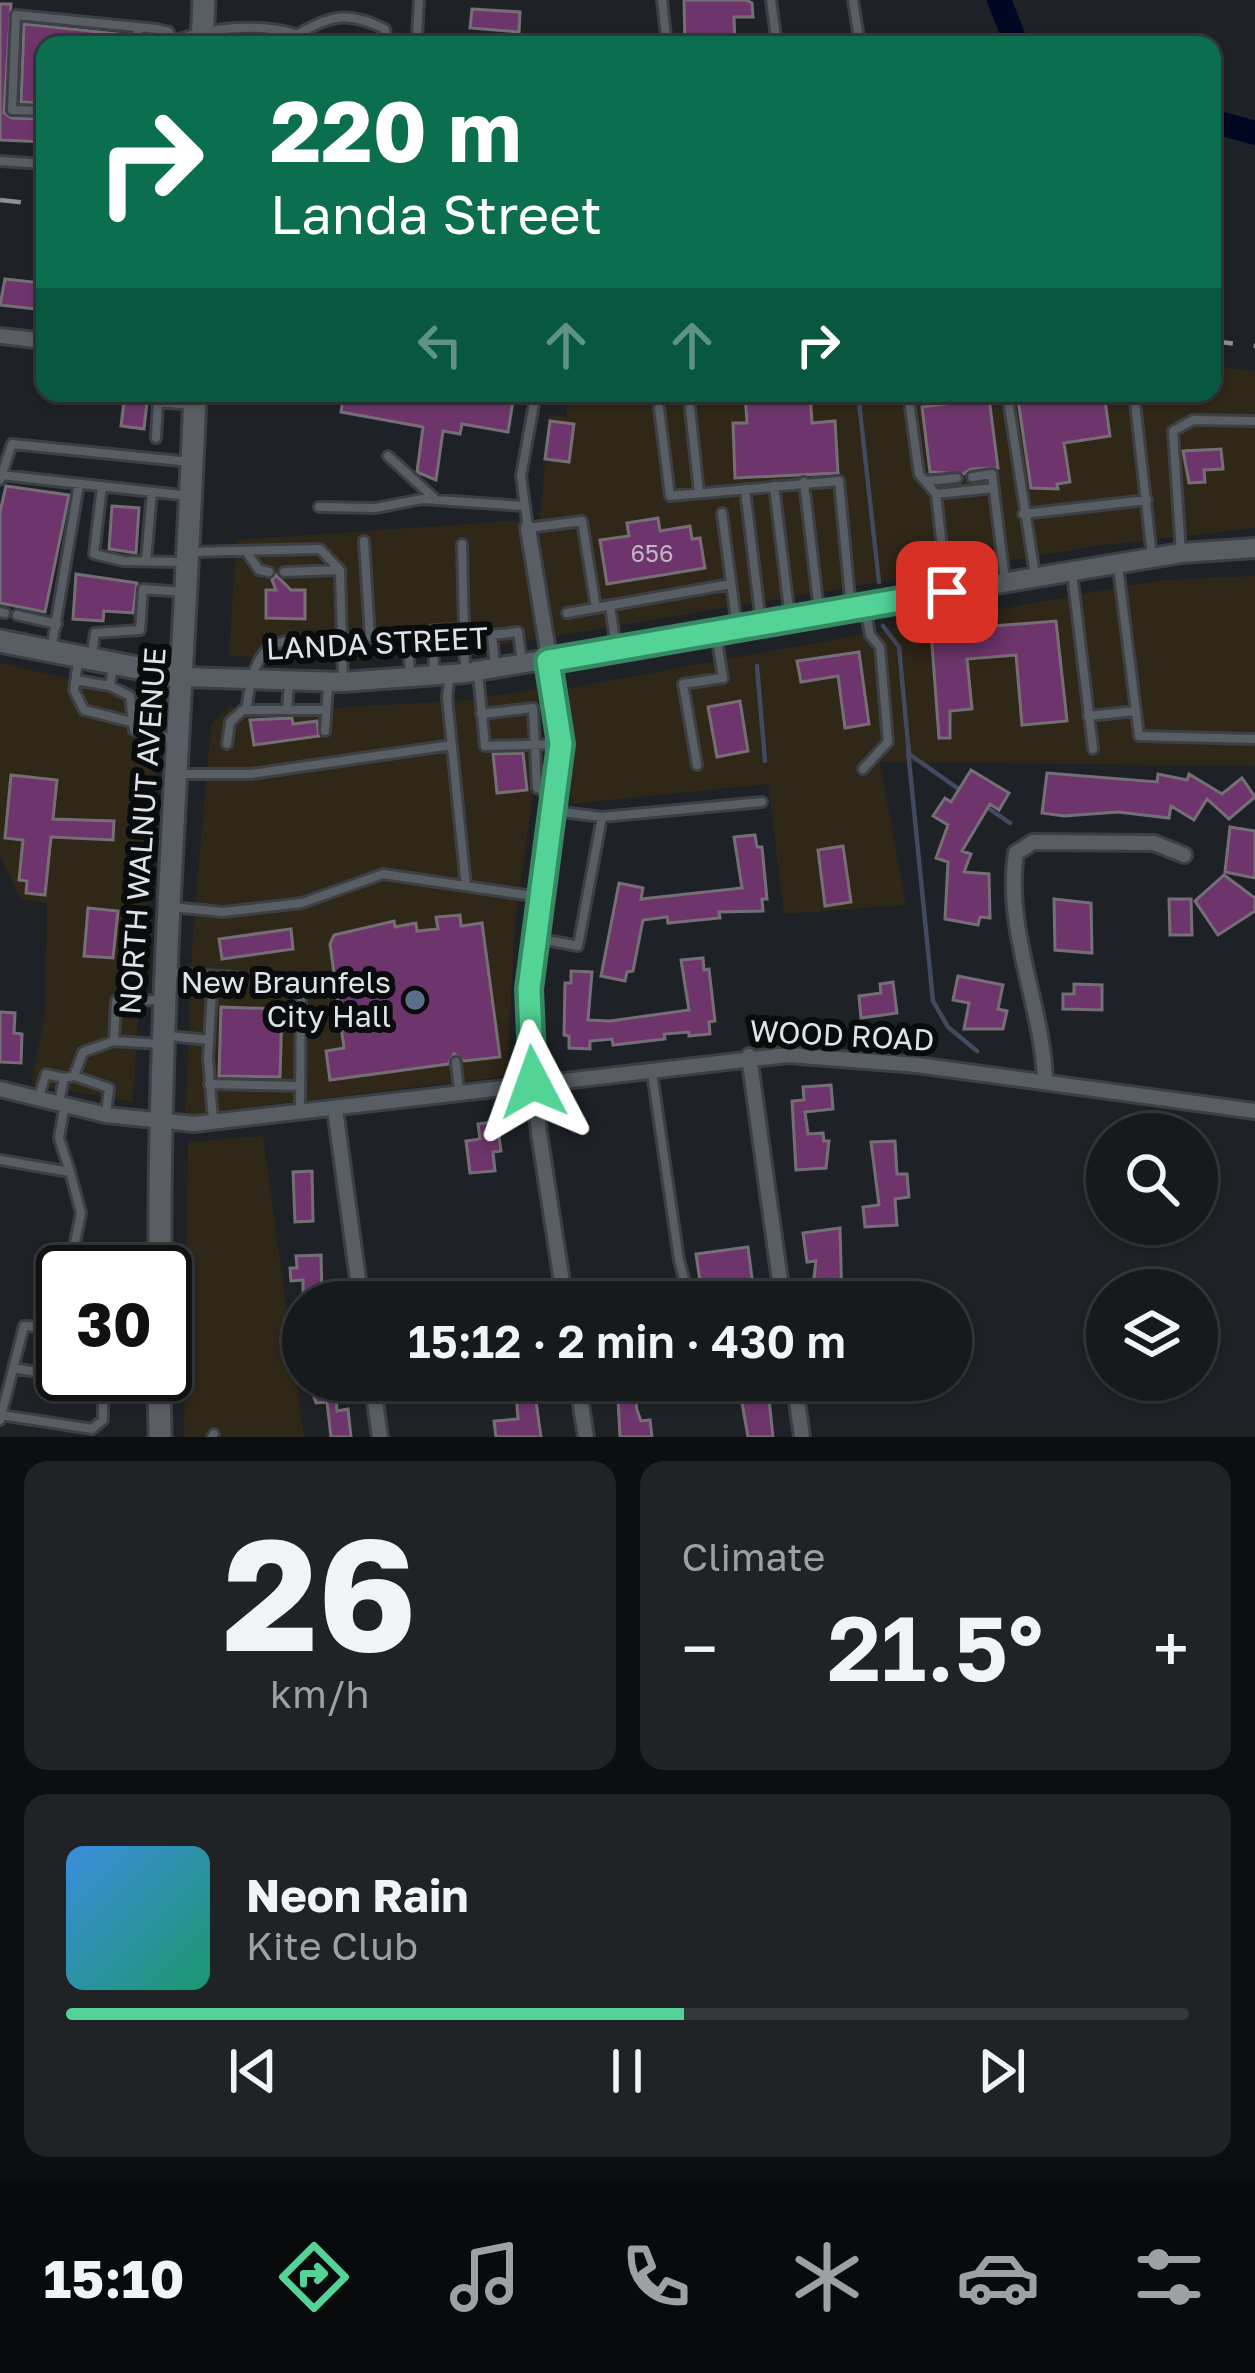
<!DOCTYPE html>
<meta charset="utf-8">
<style>
body{margin:0;font-family:"Golos Text",sans-serif;background:#1f2326;color:#f1f3f6;height:100vh;display:flex;flex-direction:column;font-size:45px;white-space:nowrap}
*{box-sizing:border-box;margin:0}
p{font-size:39px;color:#9ea1a4}
.icon{flex:none;width:66px;height:66px;fill:none;stroke:currentColor;stroke-width:2;stroke-linecap:round;stroke-linejoin:round}
.map{position:relative;height:1437px;overflow:hidden}
.side{display:flex;flex-direction:column;gap:24px;padding:24px;background:#0c0e10;flex:1}
.side>*{flex:none}
.guide{position:absolute;left:36px;top:36px;width:1185px;height:366px;border-radius:24px;box-shadow:0 3px 9px #0004,0 0 0 3px #35383b;background:#0b6e4f;color:#fff;overflow:hidden}
.fabs{position:absolute;left:1086px;top:1113px;display:grid;gap:24px}
.fabs a{display:grid;place-items:center;width:132px;height:132px;border-radius:50%;background:#161a1d;box-shadow:0 3px 9px #0004,0 0 0 3px #35383b;font-size:60px}
.speed{position:absolute;left:36px;top:1245px;display:flex;gap:24px;font-size:60px;font-weight:700;text-align:center}
.speed>*{display:grid;place-content:center;width:156px;height:156px;border-radius:50%;background:#161a1d;box-shadow:0 3px 9px #0004,0 0 0 3px #35383b;line-height:1}
.speed .limit{border:6px solid #111;border-radius:18px;background:#fff;color:#111}
.pin{position:absolute;display:grid;place-items:center;width:102px;height:102px;color:#fff;margin:-51px;border-radius:24px;box-shadow:0 6px 18px #0006}
.me{position:absolute;width:132px;margin:-66px;rotate:356deg;stroke-linejoin:round;filter:drop-shadow(0 0 9px #0008)}
.turn{display:flex;align-items:center;gap:42px;height:252px;padding:0 36px;font-size:54px}
.turn .icon{width:156px;height:156px;stroke-width:2.5}
.turn b{display:block;font-size:84px;line-height:102px}
.lanes{display:flex;align-items:center;height:114px;padding:0 36px;background:#0003;justify-content:center;gap:60px;direction:ltr}
.lanes .off{opacity:.35}
.big{font-size:90px;font-weight:600;line-height:1.1}
.side .card{flex:1;display:flex;flex-direction:column;justify-content:center;gap:18px;min-width:0;padding:0 42px;border-radius:24px;background:#1f2326}
.side .dial{align-items:center;gap:0}
.dial b{font-size:156px;line-height:1}
.song{display:flex;align-items:center;gap:36px}
.cover{width:144px;height:144px;border-radius:18px;background:linear-gradient(135deg,hsl(210 70% 55%),hsl(160 70% 35%))}
.played{height:12px;border-radius:6px;background:linear-gradient(90deg,#53d396 55%,#35383b 55%)}
.keys{display:flex;justify-content:space-around;direction:ltr}
.heat{display:flex;justify-content:space-between;align-items:center;font-size:66px;direction:ltr}
.side .tiles{flex:1;display:grid;gap:24px;grid-template-columns:1fr 1fr}
.card:last-child{grid-column:span 2}
.trip{position:absolute;left:282px;top:1281px;width:690px;height:120px;border-radius:60px;background:#161a1d;box-shadow:0 3px 9px #0004,0 0 0 3px #35383b;font-weight:600;line-height:120px;text-align:center}
.dock{display:flex;height:192px;justify-content:space-around;align-items:center;background:#090a0c;color:#9ea1a4}
.dock .icon{width:84px;height:84px}
.dock .active{color:#53d396}
.dock b{font-size:54px;color:#f1f3f6}
.map>svg:first-child{display:block}
</style>
<div class="map">
<svg width="1255" height="1437" viewBox="0 0 1255 1437">
<rect width="100%" height="100%" fill="#1e2227"/>
<!-- commercial -->
<path fill="#2f2717" d="M1212 366 1255 371V528L1096 546 501 645 335 661 229 656 236 540 540 519 549 415 567 417 565 393H1212Z
M1255 576V766L880 762 906 905 784 914 768 784 571 804 569 688 1160 580Z
M0 663 151 697 157 721 133 1102 31 1084 45 1013 47 903 21 899 0 856Z
M537 689 541 737 515 922 507 1076 185 1115 193 931 211 725 229 707 333 708 469 700Z
M263 1136 304 1437H184L188 1142Z"/>
<g fill="none" stroke-linecap="round" stroke-linejoin="round">
<!-- stream -->
<path stroke="#43495e" stroke-width="4.5" d="M858 393 879 582
M883 626 899 647 909 754 960 790
M757 666 765 761
M908 750 933 1001 948 1027 977 1051
M985 806 1010 823"/>
<!-- river -->
<path stroke="#000723" stroke-width="24" d="M999 0 1017 45
M1212 121 1255 133"/>
</g>
<!-- building -->
<path fill="#6d356b" stroke="#756f75" stroke-width="3" d="M684 0H746L752 3 753 17H734L735 45H685Z
M0 4H11L4 113 12 118 45 119V142L0 140Z
M472 9 520 12 519 32 470 28Z
M24 24 129 35V45H45V103L21 102Z
M5 279 42 283 45 310 0 305Z
M125 393H148L144 429 121 426Z
M344 393H501L514 395 508 432 462 424 460 434 443 431 436 480 417 472 423 427 341 412Z
M745 393H810L812 423 835 421 838 473 735 478 733 423H747Z
M1017 393H1104L1110 436 1064 443 1070 482 1057 484 1058 489 1031 488Z
M989 398 998 468 971 469 964 474 930 472 922 407Z
M550 421 574 424 569 462 545 459Z
M1221 449 1223 469 1204 470 1205 482 1189 483 1183 451Z
M6 486 69 495 45 612 0 603V512Z
M112 506 139 508 136 553 109 549Z
M658 518 660 531 690 526 692 539 700 538 705 568 607 584 600 540 629 536 627 523Z
M76 574 137 583 133 613 104 611 103 621 73 619Z
M276 575 291 590H305V619L266 618V590H276L272 580Z
M1056 621 1067 721 1022 725 1016 655 967 659 972 709 950 711V738H939L931 631Z
M859 652 869 724 845 728 838 676 801 682 797 661Z
M740 701 748 751 717 757 708 707Z
M292 718 293 724 317 721 319 736 254 745 250 720Z
M523 753 527 790 497 793 493 754Z
M971 770 1009 793 999 810 990 804 962 851 971 854 964 872 989 874 990 918 980 917 978 925 945 919 948 862 936 858 948 825 933 816 945 798 951 802Z
M1047 773 1157 782 1158 774 1187 780 1189 774 1222 794 1242 778 1255 797 1229 819 1207 799 1194 820 1171 806 1169 818 1118 812 1064 816 1042 813Z
M11 775 57 780 53 819 114 821 113 840 51 837 45 895 26 893 27 881 19 880 23 840 5 838Z
M1230 827 1255 831V878L1225 872Z
M755 835 757 847H762L767 899H762L763 911 719 912 720 918 668 923 667 917 643 920 633 971 627 972 625 981 601 976 619 883 643 888 641 899 742 888 734 837Z
M843 846 851 902 825 906 818 850Z
M1224 875 1255 898V911L1218 935 1195 901Z
M1054 899 1091 903 1092 953 1055 950Z
M1169 899H1191L1192 935H1170Z
M88 908 118 911 113 958 84 956Z
M460 915 461 926 482 923 500 1057 464 1061 454 1054 448 1064 330 1080 326 1051 344 1048 330 944 334 935 394 921 395 927 416 923 417 931 438 929 436 917Z
M291 929 293 949 222 959 219 939Z
M703 958 704 970 709 969 715 1021 709 1022 710 1034 689 1036V1032L664 1034 665 1039 613 1045 612 1039 590 1041V1049L569 1048V1036L564 1035 565 983H571V971L592 972 588 1020 610 1021 689 1010 681 960Z
M958 976 1003 985 998 1009 1007 1011 1003 1029H964L969 1003 953 1000Z
M893 982 897 1013 861 1018 859 996 881 993 880 984Z
M1074 984 1102 985V1010L1063 1009V994H1074Z
M221 1007 282 1009 280 1077 219 1076Z
M0 1012 15 1013 14 1033 22 1034 21 1063 0 1062Z
M831 1085 833 1109 805 1112 808 1134 823 1133 824 1141H829L826 1168 796 1170 792 1101 804 1100 803 1087Z
M491 1122 492 1129H498L501 1151 493 1152 495 1171 470 1173 466 1141 480 1139 478 1124Z
M895 1141 897 1174H907L909 1197 895 1199 897 1225 865 1227 863 1207 879 1205 871 1142Z
M312 1171 313 1221 295 1222 293 1172Z
M840 1228 842 1302H811L816 1261 807 1262 803 1233Z
M748 1247 755 1302H703L696 1254Z
M321 1255 322 1297H303V1280L291 1281 290 1268H297L296 1256Z
M308 1380H335L337 1411 348 1409 351 1437H331L327 1402 316 1403Z
M515 1380H533L541 1437H496L494 1421 518 1419Z
M617 1380H633L637 1410 641 1421 650 1420 652 1437H620Z
M738 1380H767L773 1437H748Z"/>
<g fill="none" stroke-linecap="round" stroke-linejoin="round">
<!-- service casing -->
<g stroke="#3c3f43" stroke-width="14">
<path id="service" d="M419 0 417 36 424 45
M662 0 667 45
M771 0 777 45
M853 0 860 45
M300 33C333 14 351 12 385 29L388 45
M171 42C214 25 279 20 320 45
M137 45 138 27
M45 111 12 110 16 15 157 29 169 32 172 41
M0 161 45 164
M536 393 521 476 528 528 582 521 596 608
M908 393 919 474 936 494 947 591
M1007 393 1035 575
M1134 393 1152 557
M659 408 670 496 839 481 851 608
M690 408 699 493
M156 438 158 402 193 405
M388 456 434 498
M1 475 190 496
M972 477 992 474 1005 581
M0 480 12 444 190 462
M926 481 957 478
M804 482 819 611
M102 486 94 554 123 561 182 562
M774 486 790 618
M745 489 761 624
M936 494 994 488
M319 507 376 508 422 499 523 506
M722 513 737 628
M1023 514 1147 500
M364 541 370 637 408 635 410 677
M462 544 465 671
M190 552 320 549 340 570 343 680
M1181 553 1173 431 1193 420 1255 421
M248 554 259 570 269 572
M146 561 152 492
M1118 567 1139 736 1255 739
M284 572 339 570
M1072 573 1093 749
M610 605 616 648
M0 612 5 613
M567 613 731 584
M17 615 57 624
M52 645 79 484
M92 653 95 633 140 630 143 589 183 592
M78 661 74 690 84 710 131 722
M495 666 492 635 518 632 522 663
M113 667 110 686 130 696 134 730 177 740
M434 674 433 630 464 629
M450 674 447 697 466 886
M478 674 485 746 559 744
M76 680 110 686
M246 710C257 634 272 639 343 640
M287 710 289 682
M481 714 533 708 537 788 553 795
M1088 716 1136 711
M325 731 328 686
M227 744 230 722 243 710H323
M697 765 683 684 723 678 716 634
M863 769 888 742 880 647 870 635 865 608
M180 774H251L452 745
M554 811 602 817 762 802
M172 907 223 912 302 903 383 874 540 897
M536 938 578 946 602 817
M166 972 285 981 301 989 300 1112
M169 1036 209 1040
M114 1041 116 1001 161 1000
M456 1062 459 1092
M652 1073 679 1260 690 1302
M74 1076 109 1088 106 1113
M209 1084 300 1086
M39 1096 46 1074 64 1078
M59 1102 64 1078 74 1076 83 1052 114 1041 159 1044
M213 1120 208 1058 213 976
M0 1160 70 1172 59 1138 65 1104
M69 1272 81 1213 70 1172
M13 1368 103 1383
M1 1415 92 1429 103 1420V1374
M0 1420 24 1326 60 1328 63 1305
M212 1437 214 1434"/>
</g>
<!-- minor casing -->
<g stroke="#3c3f43" stroke-width="20">
<path id="minor" d="M0 336 45 341
M528 528 560 725 529 1018 539 1133 565 1302
M749 1056 783 1302
M1045 1081C1043 1007 1004 929 1016 853L1033 842 1154 843 1184 855
M0 1089 106 1115 194 1124 788 1055 917 1065 1255 1111
M335 1109 361 1302
M372 1380 380 1437
M577 1380 586 1437
M794 1380 802 1437"/>
</g>
<!-- tertiary casing -->
<g stroke="#3c3f43" stroke-width="24">
<path id="tertiary" d="M184 677 343 682 465 673 1181 553 1255 548"/>
</g>
<!-- secondary casing -->
<g stroke="#3c3f43" stroke-width="27">
<path id="secondary" d="M202 45 204 0
M0 641 184 677
M160 1272C158 979 184 686 195 393
M159 1374 160 1437"/>
</g>
<!-- service -->
<use href="#service" stroke="#595e64" stroke-width="8"/>
<!-- minor -->
<use href="#minor" stroke="#595e64" stroke-width="14"/>
<!-- tertiary -->
<use href="#tertiary" stroke="#595e64" stroke-width="18"/>
<!-- secondary -->
<use href="#secondary" stroke="#595e64" stroke-width="21"/>
<!-- rail -->
<path stroke="#8c8f94" stroke-width="4.5" stroke-dasharray="21 21" stroke-linecap="butt" d="M0 200 45 205
M1212 341 1255 346"/>
</g>
<g fill="none" stroke-linecap="round" stroke-linejoin="round">
<!-- route casing -->
<g stroke="#368962" stroke-width="30">
<path id="route" d="M533 1082 529 989 561 744 548 661 947 592"/>
</g>
<!-- route -->
<use href="#route" stroke="#53d396" stroke-width="21"/>
</g>
<!-- markers -->
<circle fill="#5c6f8a" stroke="#090b0d" stroke-width="4.5" cx="415" cy="1000" r="12"/>
<g text-anchor="middle" stroke-width="12" stroke-linejoin="round" paint-order="stroke">
<!-- number labels -->
<g font-size="24" fill="#c2b7c7">
<text x="652" y="562">656</text>
</g>
<!-- street labels -->
<g font-size="30" fill="#dfe2e6" stroke="#090b0d">
<text transform="translate(377 644) rotate(-3)" y="10">LANDA STREET</text>
<text transform="translate(143 831) rotate(-86)" y="10">NORTH WALNUT AVENUE</text>
<text transform="translate(842 1036) rotate(3)" y="10">WOOD ROAD</text>
</g>
<!-- poi labels -->
<g font-size="30" fill="#dfe2e6" stroke="#090b0d" text-anchor="end">
<text x="391" y="993">New Braunfels<tspan x="391" dy="34">City Hall</tspan></text>
</g>
</g>
</svg>
<div class="fabs">
<a><svg class="icon" aria-label="search" viewBox="0 0 24 24"><circle cx="10" cy="10" r="6"/><path d="M15 15l6 6"/></svg></a>
<a><svg class="icon" aria-label="layers" viewBox="0 0 24 24"><path d="M12 4l9 5-9 5-9-5zM3 14l9 5 9-5"/></svg></a>
</div>
<div class="speed"><div class="limit">30</div></div>
<div class="pin" style="left:947px;top:592px;background:#d93025"><svg class="icon" aria-label="arrive" viewBox="0 0 24 24"><path d="M6 21V4h12l-3 4 3 4H6"/></svg></div>
<svg class="me" style="left:533px;top:1082px" viewBox="-20 -20 40 40"><path d="M0-17L14 15 0 8-14 15z" fill="#53d396" stroke="#fff" stroke-width="4"/></svg>
<div class="trip">15:12 · 2 min · 430 m</div>
<div class="guide">
<div class="turn"><svg class="icon" aria-label="right" viewBox="0 0 24 24"><path d="M7 20v-9h11M14 6l5 5-5 5"/></svg><div><b>220 m</b>Landa Street</div></div>
<div class="lanes"><svg class="icon off" aria-label="left" viewBox="0 0 24 24"><path d="M17 20v-9H6M10 6l-5 5 5 5"/></svg><svg class="icon off" aria-label="ahead" viewBox="0 0 24 24"><path d="M12 20V5M6 11l6-6 6 6"/></svg><svg class="icon off" aria-label="ahead" viewBox="0 0 24 24"><path d="M12 20V5M6 11l6-6 6 6"/></svg><svg class="icon" aria-label="right" viewBox="0 0 24 24"><path d="M7 20v-9h11M14 6l5 5-5 5"/></svg></div>
</div>
</div>
<section class="side">
<div class="tiles">
<div class="card dial"><b>26</b><p>km/h</p></div>
<div class="card"><p>Climate</p>
<div class="heat"><a>−</a><b class="big">21.5°</b><a>+</a></div>
</div>
<div class="card">
<div class="song"><i class="cover"></i><div><b>Neon Rain</b><p>Kite Club</p></div></div>
<div class="played"></div>
<div class="keys"><svg class="icon" aria-label="previous" viewBox="0 0 24 24"><path d="M18 5L8 12l10 7zM5 5v14"/></svg><svg class="icon" aria-label="pause" viewBox="0 0 24 24"><path d="M8 5v14M16 5v14"/></svg><svg class="icon" aria-label="next" viewBox="0 0 24 24"><path d="M6 5l10 7-10 7zM19 5v14"/></svg></div>
</div>
</div>
</section>
<nav class="dock">
<b>15:10</b>
<svg class="icon active" aria-label="directions" viewBox="0 0 24 24"><path d="M12 3l9 9-9 9-9-9zM9 14v-3h6M13 9l2 2-2 2"/></svg>
<svg class="icon" aria-label="music" viewBox="0 0 24 24"><path d="M9 18V5l10-2v13"/><circle cx="6" cy="18" r="3"/><circle cx="16" cy="16" r="3"/></svg>
<svg class="icon" aria-label="phone" viewBox="0 0 24 24"><path d="M5 4h4l2 5-3 2q2 4 5 5l2-3 5 2v4C11 20 4 13 5 4z"/></svg>
<svg class="icon" aria-label="climate" viewBox="0 0 24 24"><path d="M12 3v18M4 7l16 10M4 17L20 7"/></svg>
<svg class="icon" aria-label="car" viewBox="0 0 24 24"><path d="M5 17H2v-5l4-1 3-4h7l3 4 3 1v5h-3M9 17h6M6 11h13"/><circle cx="7" cy="17" r="2"/><circle cx="17" cy="17" r="2"/></svg>
<svg class="icon" aria-label="filters" viewBox="0 0 24 24"><path d="M4 7h16M4 17h16"/><circle cx="9" cy="7" r="2"/><circle cx="15" cy="17" r="2"/></svg>
</nav>
